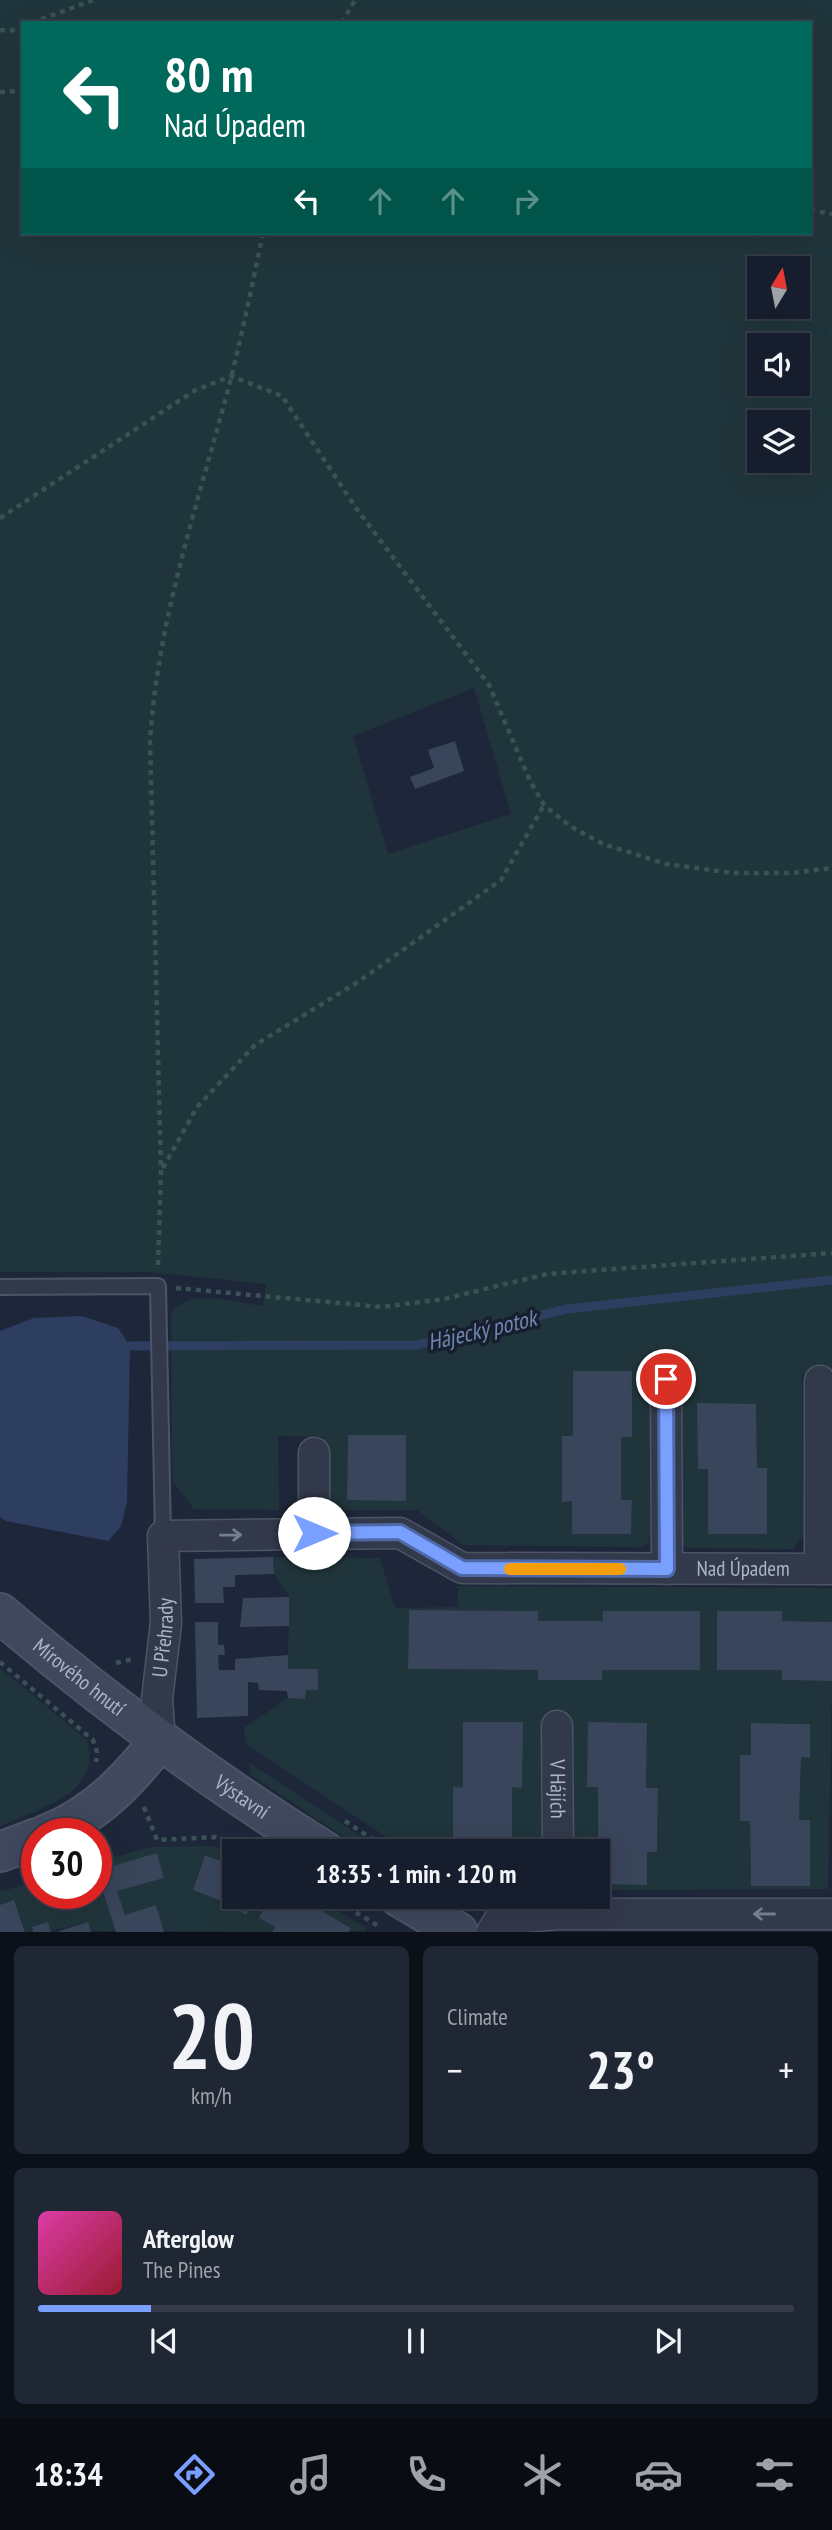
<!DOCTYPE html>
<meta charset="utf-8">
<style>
body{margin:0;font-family:"PT Sans Narrow",sans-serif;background:#1f2634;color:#f1f3f6;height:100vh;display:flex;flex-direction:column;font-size:26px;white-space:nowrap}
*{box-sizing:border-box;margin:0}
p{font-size:23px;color:#9ea2a9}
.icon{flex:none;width:38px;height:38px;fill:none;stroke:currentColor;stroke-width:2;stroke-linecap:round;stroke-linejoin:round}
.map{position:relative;height:1932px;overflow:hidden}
.drawer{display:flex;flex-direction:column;gap:14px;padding:14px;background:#0c1018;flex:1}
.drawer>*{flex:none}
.banner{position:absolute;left:21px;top:21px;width:791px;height:214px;border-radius:0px;box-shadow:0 7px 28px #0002,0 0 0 2px #353b48;background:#00695c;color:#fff;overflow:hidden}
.needle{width:46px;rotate:10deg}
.tools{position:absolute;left:747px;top:256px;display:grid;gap:14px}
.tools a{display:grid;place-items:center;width:63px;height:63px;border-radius:0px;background:#161d2c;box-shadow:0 7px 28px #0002,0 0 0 2px #353b48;font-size:35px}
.speed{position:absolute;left:21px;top:1818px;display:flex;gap:14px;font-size:35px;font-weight:700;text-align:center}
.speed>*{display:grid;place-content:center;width:91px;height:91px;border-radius:50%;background:#161d2c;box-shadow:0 7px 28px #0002,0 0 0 2px #353b48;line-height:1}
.speed .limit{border:10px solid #d22;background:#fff;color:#111}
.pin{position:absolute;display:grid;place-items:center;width:60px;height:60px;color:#fff;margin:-30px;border:4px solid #fff;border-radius:50%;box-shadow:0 2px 7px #0007}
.me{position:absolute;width:77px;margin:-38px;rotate:90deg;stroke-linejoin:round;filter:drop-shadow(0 0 5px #0008)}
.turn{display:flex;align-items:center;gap:24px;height:147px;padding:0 28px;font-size:32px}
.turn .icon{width:91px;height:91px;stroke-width:2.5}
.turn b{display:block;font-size:49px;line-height:60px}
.lanes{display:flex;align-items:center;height:66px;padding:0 28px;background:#0003;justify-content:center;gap:35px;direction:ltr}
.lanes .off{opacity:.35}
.big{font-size:52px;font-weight:600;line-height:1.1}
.drawer .widget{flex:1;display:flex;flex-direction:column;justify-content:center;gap:10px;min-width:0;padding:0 24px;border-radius:10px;background:#1f2634}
.drawer .dial{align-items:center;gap:0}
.dial b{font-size:91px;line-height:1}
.song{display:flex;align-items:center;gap:21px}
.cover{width:84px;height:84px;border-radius:10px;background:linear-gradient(135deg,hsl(320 70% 55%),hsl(350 70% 35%))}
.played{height:7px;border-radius:4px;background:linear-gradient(90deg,#79a0ff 15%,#353b48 15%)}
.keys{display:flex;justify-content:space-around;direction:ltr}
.heat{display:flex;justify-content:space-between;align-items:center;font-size:38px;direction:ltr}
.drawer .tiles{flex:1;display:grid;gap:14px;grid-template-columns:1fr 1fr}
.widget:last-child{grid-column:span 2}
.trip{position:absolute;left:222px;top:1839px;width:388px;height:70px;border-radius:0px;background:#161d2c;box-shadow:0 7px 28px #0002,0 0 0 2px #353b48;font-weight:600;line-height:70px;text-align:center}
.menu{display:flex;height:112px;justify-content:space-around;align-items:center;background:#090c12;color:#9ea2a9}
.menu .icon{width:49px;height:49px}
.menu .active{color:#79a0ff}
.menu b{font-size:32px;color:#f1f3f6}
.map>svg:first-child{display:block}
</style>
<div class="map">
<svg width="832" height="1932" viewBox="0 0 832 1932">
<rect width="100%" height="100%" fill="#1e273a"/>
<!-- green -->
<path fill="#20353b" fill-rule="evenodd" d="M0 0H832V1544L830 1374H802L804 1535 793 1549 688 1548 681 1544 677 1373H650L651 1529 648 1544 641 1547 463 1545 417 1510H330L324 1499V1437L278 1436 279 1510 194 1509 172 1480 171 1314C187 1286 236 1303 263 1306L266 1284 149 1272H0ZM23 23H810V233H23ZM760 268H798V306H760ZM760 345H798V383H760ZM760 422H798V460H760ZM474 688 511 814 388 854 353 736ZM573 1372 631 1437H621V1500H632L631 1534H573L572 1501H562V1436H573ZM698 1404H756L757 1468H767L708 1533V1469H698ZM348 1435H406V1500H347Z
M273 1557 380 1558 395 1608 458 1607V1586L832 1588V1622L782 1621 781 1611H717V1670H782V1680L832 1681 828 1889 599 1890V1884L647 1885V1852H657L658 1788H646L647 1723 587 1787H598L597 1851H567L568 1723 543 1722 542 1852 512 1851V1787H522V1722H463V1788H453V1852L408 1851 246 1744 244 1728 288 1698 305 1699 306 1690H318V1670L288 1669 289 1596 274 1574ZM409 1610 538 1611V1621H603V1611H700V1670H602V1680H539L538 1670 408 1669ZM751 1723 810 1724V1758L801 1757 799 1820H809V1886H751L750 1821H740L751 1755Z
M0 1668 87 1740C103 1793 38 1810 0 1826Z
M249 1763 383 1851H365L251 1775Z
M213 1846 234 1855V1866L205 1855 193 1890 242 1909 241 1912 245 1915 252 1904 263 1910 259 1918 275 1927 272 1932 164 1931 156 1905 125 1915 117 1891 164 1878 157 1854 96 1871V1862L151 1847Z
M96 1874 116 1931H91L87 1922 51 1931 48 1923 33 1931H25L14 1900 0 1905V1892L37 1881V1894H96Z
M298 1897H315L365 1927 366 1931H349L351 1928Z"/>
<!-- water -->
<path fill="#2d3e61" d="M82 1316 118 1328 130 1346 127 1502 121 1526 108 1541 6 1521 0 1517V1331L34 1318Z"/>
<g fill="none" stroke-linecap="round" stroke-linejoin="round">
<!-- stream -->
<path stroke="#2d3e61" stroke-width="9" d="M130 1346 417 1345 567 1309 832 1280"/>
</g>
<!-- building -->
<path fill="#39455a" d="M455 741 464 771 415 789 410 777 434 768 428 750Z
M573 1371H632V1437H621V1500H632L631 1534H572V1501L562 1502V1436H573Z
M697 1403 756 1404 757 1468H767V1534H708V1469H698Z
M348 1435H406V1501L347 1500Z
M273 1557 274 1574 235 1575V1587H223L224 1603H195L194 1559Z
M289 1597V1626L240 1627 243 1598Z
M409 1610 538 1611V1621H603V1611H700V1670H602V1680H538V1670L408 1669Z
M717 1611H782V1621L832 1622V1681L782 1680V1670H717Z
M195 1622H218V1645H224L225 1655H218L219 1670H235V1659L288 1655V1669H318V1690H306L305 1699 288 1698 287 1691 259 1690 258 1683 248 1682V1716L197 1718Z
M463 1722H523L522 1788 512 1787V1852H453V1787L463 1788Z
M588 1722 647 1723 646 1788H658L657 1852H647V1885L598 1884V1787H587Z
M751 1723 810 1724V1758L801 1757 799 1820H810V1886H751L750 1821H740V1755H751Z
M157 1853 164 1878 117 1891 125 1915 156 1905 164 1932H116L96 1871Z
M205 1855 234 1866V1897H298L351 1928 349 1932H272L275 1927 259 1918 263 1910 252 1904 246 1915 241 1912 242 1909 193 1890Z
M14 1900 25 1932H0V1905Z
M48 1922 51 1932H33L32 1927Z
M88 1922 91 1932H59V1931Z"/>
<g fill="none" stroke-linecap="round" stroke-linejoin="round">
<!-- lane casing -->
<g stroke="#4c5465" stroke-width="18">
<path id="lane" d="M0 1287 158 1286 163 1536"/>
</g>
<!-- street casing -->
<g stroke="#4c5465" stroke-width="33">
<g id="street">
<path d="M666 1379 667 1569"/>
<path d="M314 1453V1533"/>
<path d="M820 1569V1381"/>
<path id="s1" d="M557 1726 558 1852"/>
<path id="s2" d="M160 1740 157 1699 166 1623 163 1536 400 1533 462 1568 832 1569"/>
<path d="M492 1932 500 1919 558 1914H832"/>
</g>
</g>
<!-- secondary casing -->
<g stroke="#4c5465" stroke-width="42">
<g id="secondary">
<path id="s3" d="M0 1613C102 1700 212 1781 326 1852"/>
<path d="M47 1834C96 1815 128 1780 160 1740"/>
<path d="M0 1852 37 1838"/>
<path d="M399 1897 458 1932"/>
</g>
</g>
<!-- path -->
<path stroke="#3a5155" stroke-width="4.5" stroke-dasharray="5 5" stroke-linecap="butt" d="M32 23 93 0
M342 23 355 0
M0 30 10 31 23 26
M0 92 23 91
M810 210 832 214
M0 518 194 391 231 376 282 396 356 508 489 685 530 781 544 805 570 826 603 844 666 864 733 873H791L832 868
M163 1168 197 1107 255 1045 358 982 501 880 544 805
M158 1265 161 1172 150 741C158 616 200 498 231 378 243 330 253 281 263 233
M176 1288 382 1307 444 1299 547 1274 832 1253
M0 1662 93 1740 97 1752 96 1762
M116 1663 134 1659
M144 1807 157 1840 215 1837 246 1852
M345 1821 392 1852
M330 1897 377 1925"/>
<!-- lane -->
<use href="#lane" stroke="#32394a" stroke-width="14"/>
<!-- street -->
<use href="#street" stroke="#32394a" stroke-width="30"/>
<!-- secondary -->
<use href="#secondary" stroke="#3f485d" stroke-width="38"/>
</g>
<!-- one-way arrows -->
<defs><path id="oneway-shaft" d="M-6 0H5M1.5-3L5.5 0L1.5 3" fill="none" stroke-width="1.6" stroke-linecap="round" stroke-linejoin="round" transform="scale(1.75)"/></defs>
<g stroke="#757d8f">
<use href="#oneway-shaft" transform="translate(231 1535) rotate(-1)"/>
<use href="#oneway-shaft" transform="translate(764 1914) rotate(-180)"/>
</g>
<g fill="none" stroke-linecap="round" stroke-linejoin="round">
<!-- route casing -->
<g stroke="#4f68a6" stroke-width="18">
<path id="route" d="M314 1533 400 1532 462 1568 667 1569 666 1379"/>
</g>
<!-- route -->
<use href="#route" stroke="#79a0ff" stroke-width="12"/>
<!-- slow -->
<path stroke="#f59e0b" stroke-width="12" d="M510 1569H620"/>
</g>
<g text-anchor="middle" stroke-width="7" stroke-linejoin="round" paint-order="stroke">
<!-- street labels -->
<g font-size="21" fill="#acb4c7" stroke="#171f2e">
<text dy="7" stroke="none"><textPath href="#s2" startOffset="794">Nad Úpadem</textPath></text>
<text dy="7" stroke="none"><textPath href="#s2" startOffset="103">U Přehrady</textPath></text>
<text dy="7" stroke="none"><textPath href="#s3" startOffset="102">Mírového hnutí</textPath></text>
<text dy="7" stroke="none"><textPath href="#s1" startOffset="63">V Hájích</textPath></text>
<text dy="7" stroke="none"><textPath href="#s3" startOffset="304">Výstavní</textPath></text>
</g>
<!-- water labels -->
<g font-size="23" font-style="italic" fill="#7086b2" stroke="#171f2e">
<text transform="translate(482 1330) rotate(-13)" y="8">Hájecký potok</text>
</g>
</g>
</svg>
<div class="tools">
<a><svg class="needle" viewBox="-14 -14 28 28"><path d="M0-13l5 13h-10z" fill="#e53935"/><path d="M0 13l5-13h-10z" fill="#9ea2a9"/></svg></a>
<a><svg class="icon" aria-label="sound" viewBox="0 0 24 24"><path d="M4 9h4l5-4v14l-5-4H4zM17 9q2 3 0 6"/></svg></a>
<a><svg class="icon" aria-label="layers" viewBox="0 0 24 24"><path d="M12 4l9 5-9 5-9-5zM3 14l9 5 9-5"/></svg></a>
</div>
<div class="speed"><div class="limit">30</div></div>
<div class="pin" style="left:666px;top:1379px;background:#d93025"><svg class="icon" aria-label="arrive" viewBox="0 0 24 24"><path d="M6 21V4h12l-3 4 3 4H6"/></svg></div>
<svg class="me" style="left:314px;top:1533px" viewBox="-20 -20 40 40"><circle r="19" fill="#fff"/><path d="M0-13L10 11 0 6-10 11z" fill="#79a0ff"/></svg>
<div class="trip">18:35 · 1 min · 120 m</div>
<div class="banner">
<div class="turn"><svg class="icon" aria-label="left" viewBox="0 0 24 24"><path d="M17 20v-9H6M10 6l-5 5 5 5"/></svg><div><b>80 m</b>Nad Úpadem</div></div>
<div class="lanes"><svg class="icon" aria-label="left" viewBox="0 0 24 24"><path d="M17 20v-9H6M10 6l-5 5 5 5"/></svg><svg class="icon off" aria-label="ahead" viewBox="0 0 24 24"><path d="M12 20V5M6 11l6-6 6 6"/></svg><svg class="icon off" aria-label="ahead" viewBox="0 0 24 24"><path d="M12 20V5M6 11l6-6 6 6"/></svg><svg class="icon off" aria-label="right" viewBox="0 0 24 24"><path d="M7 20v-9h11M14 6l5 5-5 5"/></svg></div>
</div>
</div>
<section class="drawer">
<div class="tiles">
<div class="widget dial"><b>20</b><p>km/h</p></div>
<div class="widget"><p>Climate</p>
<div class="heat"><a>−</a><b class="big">23°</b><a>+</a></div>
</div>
<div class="widget">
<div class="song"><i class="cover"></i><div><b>Afterglow</b><p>The Pines</p></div></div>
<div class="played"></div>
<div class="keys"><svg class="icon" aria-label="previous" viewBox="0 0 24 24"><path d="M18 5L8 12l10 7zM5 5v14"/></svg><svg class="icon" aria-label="pause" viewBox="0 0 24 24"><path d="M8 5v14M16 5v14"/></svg><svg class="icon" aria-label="next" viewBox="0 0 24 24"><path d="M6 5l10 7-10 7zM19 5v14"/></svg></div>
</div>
</div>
</section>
<nav class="menu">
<b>18:34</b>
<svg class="icon active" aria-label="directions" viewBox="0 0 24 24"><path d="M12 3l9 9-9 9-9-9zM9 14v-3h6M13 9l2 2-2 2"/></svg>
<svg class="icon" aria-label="music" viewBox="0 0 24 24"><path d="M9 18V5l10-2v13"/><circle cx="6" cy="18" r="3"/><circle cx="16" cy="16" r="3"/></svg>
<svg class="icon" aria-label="phone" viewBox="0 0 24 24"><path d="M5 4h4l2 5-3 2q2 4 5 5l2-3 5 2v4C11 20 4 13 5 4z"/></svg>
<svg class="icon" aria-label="climate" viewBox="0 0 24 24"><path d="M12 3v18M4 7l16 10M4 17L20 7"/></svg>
<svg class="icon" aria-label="car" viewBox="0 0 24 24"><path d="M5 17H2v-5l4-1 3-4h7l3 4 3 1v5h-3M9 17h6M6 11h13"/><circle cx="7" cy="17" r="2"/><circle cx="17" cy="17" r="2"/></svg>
<svg class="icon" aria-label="filters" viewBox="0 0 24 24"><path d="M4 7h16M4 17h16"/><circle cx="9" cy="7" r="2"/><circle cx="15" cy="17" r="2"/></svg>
</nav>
